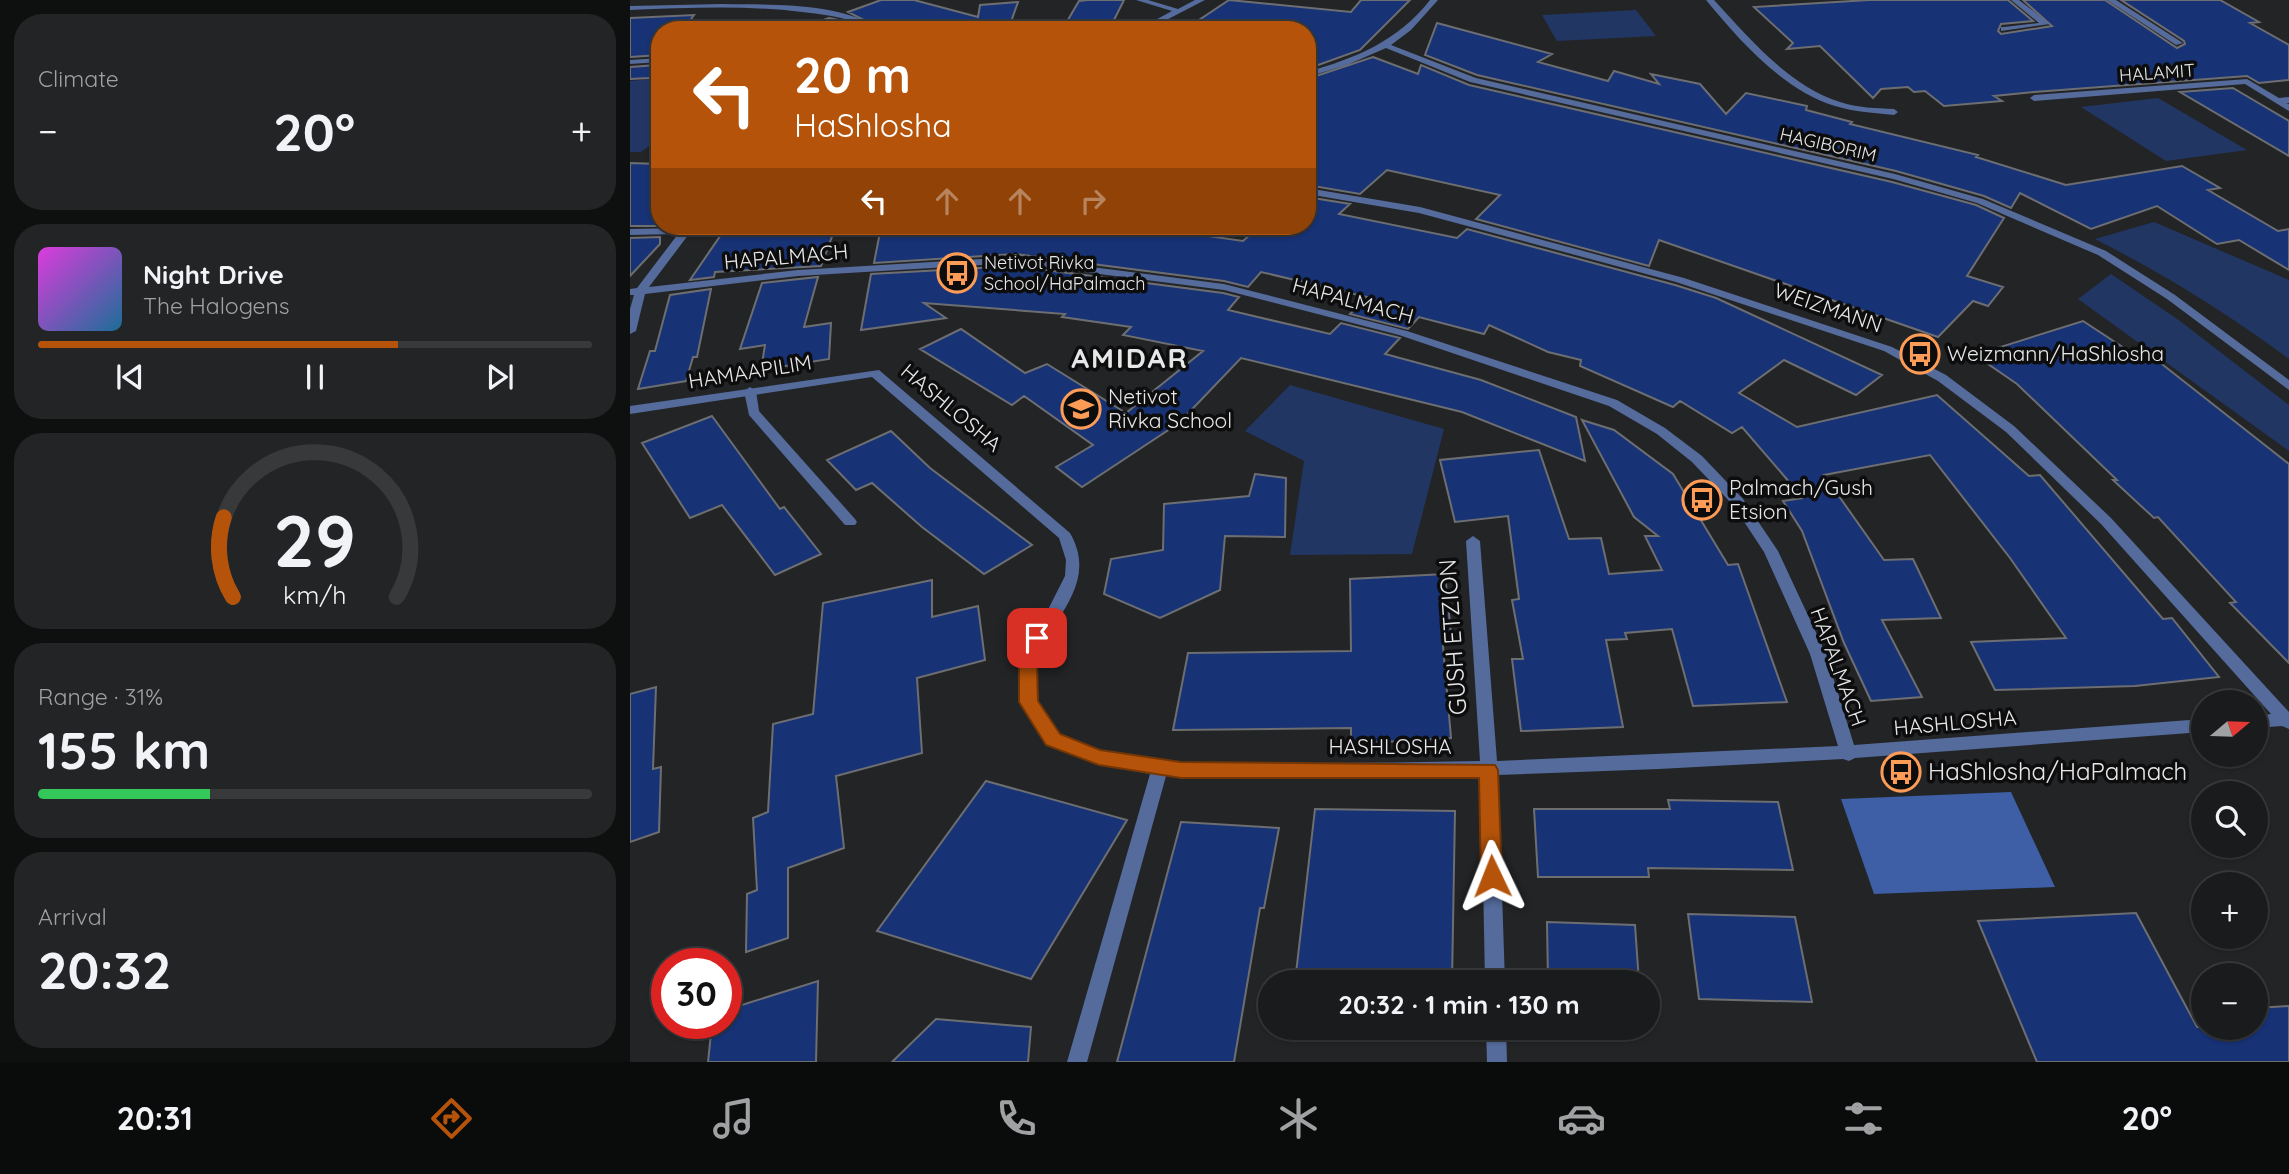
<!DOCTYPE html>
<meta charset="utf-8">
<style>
body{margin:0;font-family:Quicksand,sans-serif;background:#232425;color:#f1f3f6;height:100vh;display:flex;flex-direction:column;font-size:26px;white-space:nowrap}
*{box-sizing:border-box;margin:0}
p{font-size:23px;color:#9fa1a3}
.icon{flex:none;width:38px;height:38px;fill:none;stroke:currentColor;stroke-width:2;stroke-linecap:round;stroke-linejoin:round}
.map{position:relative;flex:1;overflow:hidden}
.panel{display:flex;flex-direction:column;gap:14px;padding:14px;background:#0e0f0f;width:630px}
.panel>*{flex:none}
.top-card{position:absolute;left:21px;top:21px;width:665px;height:214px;border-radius:28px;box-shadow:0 2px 5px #0004,0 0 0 2px #38393b;background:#b45309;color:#fff;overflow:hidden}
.needle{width:46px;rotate:71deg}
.tools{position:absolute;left:1561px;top:690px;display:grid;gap:14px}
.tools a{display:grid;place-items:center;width:77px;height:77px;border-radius:50%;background:#1a1b1c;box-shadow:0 2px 5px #0004,0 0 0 2px #38393b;font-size:35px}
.speed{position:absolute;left:21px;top:948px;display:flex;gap:14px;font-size:35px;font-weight:700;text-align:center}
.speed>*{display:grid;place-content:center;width:91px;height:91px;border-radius:50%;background:#1a1b1c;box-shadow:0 2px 5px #0004,0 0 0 2px #38393b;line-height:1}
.speed .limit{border:10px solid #d22;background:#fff;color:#111}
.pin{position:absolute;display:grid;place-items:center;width:60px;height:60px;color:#fff;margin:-30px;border-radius:14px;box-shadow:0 4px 10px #0006}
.me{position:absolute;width:77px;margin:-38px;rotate:358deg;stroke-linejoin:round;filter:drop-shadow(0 0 5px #0008)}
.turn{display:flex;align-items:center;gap:24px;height:147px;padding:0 28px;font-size:32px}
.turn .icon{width:91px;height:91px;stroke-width:2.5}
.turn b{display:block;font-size:49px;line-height:60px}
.lanes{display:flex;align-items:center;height:66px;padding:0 28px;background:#0003;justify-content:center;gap:35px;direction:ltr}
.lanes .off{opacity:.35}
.big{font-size:52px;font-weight:700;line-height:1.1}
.panel .widget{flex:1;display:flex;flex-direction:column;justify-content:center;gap:10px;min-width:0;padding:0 24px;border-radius:28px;background:#232425}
.panel .dial{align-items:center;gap:0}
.dial svg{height:182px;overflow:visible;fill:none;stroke:#38393b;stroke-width:7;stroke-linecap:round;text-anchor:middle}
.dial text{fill:#f1f3f6;stroke:none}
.song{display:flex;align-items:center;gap:21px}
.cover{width:84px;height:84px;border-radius:10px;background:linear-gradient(135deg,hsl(300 70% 55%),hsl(200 70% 35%))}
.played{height:7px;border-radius:4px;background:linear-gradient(90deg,#b45309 65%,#38393b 65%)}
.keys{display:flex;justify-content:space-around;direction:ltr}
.heat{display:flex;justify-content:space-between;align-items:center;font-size:38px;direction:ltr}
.charge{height:10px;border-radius:5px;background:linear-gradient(90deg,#34c759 31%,#38393b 0)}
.trip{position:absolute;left:628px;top:970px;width:402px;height:70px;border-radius:35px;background:#1a1b1c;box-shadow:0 2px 5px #0004,0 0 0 2px #38393b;font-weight:700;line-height:70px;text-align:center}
.menu{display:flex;height:112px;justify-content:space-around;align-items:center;background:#0a0b0b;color:#9fa1a3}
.menu .icon{width:49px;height:49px}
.menu .on{color:#b45309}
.menu b{font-size:32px;color:#f1f3f6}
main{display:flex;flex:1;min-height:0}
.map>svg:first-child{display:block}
</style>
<main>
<section class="panel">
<div class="widget"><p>Climate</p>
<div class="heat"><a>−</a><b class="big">20°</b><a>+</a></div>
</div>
<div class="widget">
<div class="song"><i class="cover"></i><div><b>Night Drive</b><p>The Halogens</p></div></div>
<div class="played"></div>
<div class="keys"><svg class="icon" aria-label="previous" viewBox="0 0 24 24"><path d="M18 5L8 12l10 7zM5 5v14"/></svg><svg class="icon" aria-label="pause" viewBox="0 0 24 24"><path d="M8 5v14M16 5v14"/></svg><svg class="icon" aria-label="next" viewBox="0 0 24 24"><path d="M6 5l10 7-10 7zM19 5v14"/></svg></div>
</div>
<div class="widget dial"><svg viewBox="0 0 100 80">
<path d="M14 69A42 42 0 1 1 86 69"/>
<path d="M14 69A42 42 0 0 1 10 34" stroke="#b45309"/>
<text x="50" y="56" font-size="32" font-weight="700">29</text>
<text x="50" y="72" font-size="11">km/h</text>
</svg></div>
<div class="widget"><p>Range · 31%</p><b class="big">155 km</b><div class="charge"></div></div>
<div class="widget"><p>Arrival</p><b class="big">20:32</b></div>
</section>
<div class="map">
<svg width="1659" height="1062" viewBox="0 0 1659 1062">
<rect width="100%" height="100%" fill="#232426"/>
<!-- green -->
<path fill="#223664" d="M1006 10 1026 36 927 41 912 15Z
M30 78V138L11 152H0V81Z
M1528 98 1617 150 1536 161 1451 107Z
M1524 222 1659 280V359C1597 313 1534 274 1465 239Z
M1481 274 1550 321 1659 405V451L1448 299Z
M660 385 814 429 782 554 660 555 674 461 615 431Z"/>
<!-- water -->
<path fill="#3e5ea6" d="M1381 792 1425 887 1244 894 1211 799Z"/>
<!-- building -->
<path fill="#173275" stroke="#6d6e71" stroke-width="2" d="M251 0H284L348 17 350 5 388 2 378 30H253L218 12Z
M458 0H494L479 30H432L449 1Z
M599 0 721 12 731 0H780L730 50 677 69V30L598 27 554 30Z
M1239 0H1378L1403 21 1371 24 1368 31 1371 34 1422 26 1393 0H1475L1547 48 1555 44 1554 41 1491 0H1590L1629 22 1620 23 1659 45V80L1629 83 1617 76 1404 92 1364 96 1372 101 1314 106 1295 91 1284 92 1278 87 1251 89 1243 98 1190 46 1157 49 1163 43 1124 7Z
M64 15 53 30H30V55L0 57V18Z
M199 18 218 22 236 30H177L176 26Z
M807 23 922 54 908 62 978 81 984 71 1029 84 1021 74 1070 84 1096 114 1116 93 1177 106 1176 110 1222 122 1220 124 1348 155 1346 157 1436 185 1552 166 1590 188 1578 190 1648 231 1659 229V270L1609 240 1587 244 1527 206 1461 229 1390 193 1381 208 1354 196 1266 171 847 75 795 55Z
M743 57 788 74 791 65 839 85 1262 182 1346 205 1374 218 1337 276 1373 287 1358 306 1343 301 1308 337 1029 240 1019 266 846 219 870 195 757 170 730 194 677 185V79Z
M28 65 19 78 0 79V67Z
M1603 88 1659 121V156L1550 92Z
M0 163 30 164V226H0Z
M677 197 720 204 709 214 827 238 837 229 1045 285 1086 298 1252 375 1226 395 1154 360 1109 393 1167 427 1307 395 1399 476 1410 475 1533 619 1542 618 1589 677 1505 686 1365 690 1341 642 1436 638 1380 558 1300 455 1194 475 1254 560 1283 559 1311 618 1252 620 1292 697 1241 701 1214 643 1172 531 1153 501 1173 498 1112 427 1102 433 1050 401 1043 407 950 366 951 360 918 352 859 325 854 334 789 317 778 329 720 314 737 297 631 272 618 287 594 281 385 254 244 263 250 232 333 226H508L613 241 630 226H677Z
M97 226H206L191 266 85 272 84 277 60 280Z
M30 237V244L0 276V238Z
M385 266 593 293 609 297 598 310 700 334 711 323 770 338 755 354 851 380 946 417 955 461 832 412 611 358 549 423 452 487 426 467 463 445 394 396 382 405 290 349 331 329 395 373 417 364 496 413 573 351 493 335 501 327 432 317 435 314 294 303 316 318 231 330 241 274Z
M188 277 174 327 201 323 199 359 131 370 135 345 110 349 132 283Z
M81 289 67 357H63L56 381 8 389 20 351H25L40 295Z
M1453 321 1517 363 1528 361 1659 464V663L1600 603 1606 602 1528 517 1524 518 1483 480H1487L1387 384 1345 355Z
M82 416 150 509 154 507 191 554 145 575 92 505 60 518 12 443Z
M952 420 984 430 1043 474 1098 565 1108 564 1157 702 1063 706 1042 629 995 633 997 639 976 640 993 727 891 731 882 659H893L882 600 889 599 878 516 825 522 810 460 909 450 939 539 971 538 979 574 1032 570 1015 536H1028L1004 517Z
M261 431 300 468 402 545 354 574 292 527 242 483 226 490 197 460Z
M625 474 656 478 655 537 595 536 590 590 530 618 474 594 481 559 533 550 534 504 619 496Z
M815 574 821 633 812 634 821 738 721 744V728L543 730 558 653 721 651 720 579Z
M302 580V617L348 606 355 660 287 678 292 753 206 776 214 848 158 868V938L116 952 117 894 127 890 123 818 138 812 143 724 183 714 193 603Z
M26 687 23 769 31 767 29 832 0 842V694Z
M356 781 497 820 401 979 247 931Z
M1038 800 1148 802 1163 870 1018 868 1019 877H908L904 809H1040Z
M685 809 825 811 822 982H665Z
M551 822 649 828 634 908H630L604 1062H487Z
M1506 913 1567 1027H1626V1008L1659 1006V1062H1407L1348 921Z
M1058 914 1165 917 1182 1002 1069 999Z
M917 922 1005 925 1009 982H918Z
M188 981 186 1062H78L82 1024H96V1010Z
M306 1019 401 1027 398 1062H262Z"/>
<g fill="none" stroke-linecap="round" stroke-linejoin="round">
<!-- service -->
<path fill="#546b9c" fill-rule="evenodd" d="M120 387 126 391 129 411 225 519 227 522 225 525H215L119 415 114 391Z"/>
<!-- minor -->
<path fill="#546b9c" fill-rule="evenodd" d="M506 0H518L548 9 565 0H575L517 30H507L542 11Z
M800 0H808L781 30 761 45 846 78 1265 174 1353 199 1476 251 1545 295 1659 380V390L1537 299 1468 255 1347 203 1263 179 840 82 756 48 717 65 677 77V72C726 58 768 41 800 0Z
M1076 0H1084C1120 39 1158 85 1210 102 1228 108 1246 108 1264 109L1268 112 1264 115C1244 113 1225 112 1205 106 1153 90 1110 41 1076 0Z
M1381 0H1389L1420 24 1371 31V27H1374L1409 23Z
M1477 0H1486L1553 43 1546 45Z
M92 4C138 5 211 1 250 30 239 30 234 25 225 22 208 16 189 14 172 12 115 5 57 8 0 10V6Z
M30 58V62L0 64V60Z
M1617 79 1649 98 1659 97V103H1656L1659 104V111L1615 84 1404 101 1400 98 1404 95Z
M677 188 790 207 1054 278 1262 347 1316 375 1384 426 1481 518 1659 712V729L1652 726 1626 728V716L1641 714 1471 524 1376 432 1308 381 1254 351 1046 282 789 213 677 194Z
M55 226H65L19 287 168 270 385 257 594 284 777 331 987 400 1035 428 1072 456 1113 499 1148 551 1196 654 1224 745 1573 719V732L1225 758 1219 761 1213 759 1029 769 868 775 875 982H855L851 775 605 779 536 776 457 1062H437L520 774 477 766 422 747 410 735 390 696 389 678 392 661 435 576 436 560 429 538 242 377 0 414V406L249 370 440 533C474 593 404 625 405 681 405 699 416 727 432 736 441 742 453 744 462 747 532 770 607 764 679 763 736 763 793 762 850 761L836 541 843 536 850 541 867 761 1208 746 1180 654 1134 552 1103 505 1062 462 1027 434 979 406 769 335 594 290 385 263 168 276 15 294 6 331 0 334V309L4 295H0V289L7 288 48 234 0 235V229L53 228Z
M856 1027H876L877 1062H857Z"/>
</g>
<!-- route -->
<path fill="#b45309" stroke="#753606" stroke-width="2" d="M407 632 416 638 407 664 408 701 430 734 470 750 551 762 865 765 868 770 872 876 869 883 862 885 854 883 851 876 849 778H551L469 765 416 745 389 702V664L401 634Z"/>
<!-- icons -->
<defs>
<g id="bus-ring" transform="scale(2.0125)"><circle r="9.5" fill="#0d0d0e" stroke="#fd9c56" stroke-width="1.5"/><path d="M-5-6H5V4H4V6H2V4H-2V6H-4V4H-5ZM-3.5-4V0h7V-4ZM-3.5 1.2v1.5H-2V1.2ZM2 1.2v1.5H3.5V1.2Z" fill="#fd9c56"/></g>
<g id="school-ring" transform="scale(2.0125)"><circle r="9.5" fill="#0d0d0e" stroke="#fd9c56" stroke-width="1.5"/><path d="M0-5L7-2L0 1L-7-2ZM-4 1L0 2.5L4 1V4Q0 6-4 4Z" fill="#fd9c56"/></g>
</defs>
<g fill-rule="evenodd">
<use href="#bus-ring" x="327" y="273"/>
<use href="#bus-ring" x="1290" y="354"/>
<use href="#school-ring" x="451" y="409"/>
<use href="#bus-ring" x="1072" y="500"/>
<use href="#bus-ring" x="1271" y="772"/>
</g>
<g text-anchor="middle" stroke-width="7" stroke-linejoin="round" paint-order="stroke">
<!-- far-street labels -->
<g font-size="18" fill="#e6e7e8" stroke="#0d0d0e">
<text transform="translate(1527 73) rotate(-4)" y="6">HALAMIT</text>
<text transform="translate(1198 145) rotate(13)" y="6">HAGIBORIM</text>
</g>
<!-- far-poi labels -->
<g font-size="18" fill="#e6e7e8" stroke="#0d0d0e" text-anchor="start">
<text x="354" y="269">Netivot Rivka<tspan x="354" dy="21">School/HaPalmach</tspan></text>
</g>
<!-- street labels -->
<g font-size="21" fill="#e6e7e8" stroke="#0d0d0e">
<text transform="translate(156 257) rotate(-5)" y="7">HAPALMACH</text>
<text transform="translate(723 301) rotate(15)" y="7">HAPALMACH</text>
<text transform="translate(1198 308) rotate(19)" y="7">WEIZMANN</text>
<text transform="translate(120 372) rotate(-9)" y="7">HAMAAPILIM</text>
<text transform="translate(321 408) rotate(40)" y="7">HASHLOSHA</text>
<text transform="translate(1208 667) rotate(70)" y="7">HAPALMACH</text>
<text transform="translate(1325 723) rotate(-5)" y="7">HASHLOSHA</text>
<text x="760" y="754">HASHLOSHA</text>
</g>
<!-- poi labels -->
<g font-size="21" fill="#e6e7e8" stroke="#0d0d0e" text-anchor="start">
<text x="1317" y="361">Weizmann/HaShlosha</text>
<text x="478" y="404">Netivot<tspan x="478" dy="24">Rivka School</tspan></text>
<text x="1099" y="495">Palmach/Gush<tspan x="1099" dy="24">Etsion</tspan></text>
</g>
<!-- near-street labels -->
<g font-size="24" fill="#e6e7e8" stroke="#0d0d0e">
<text transform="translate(823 637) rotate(-94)" y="8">GUSH ETZION</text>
</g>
<!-- near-poi labels -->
<g font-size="24" fill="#e6e7e8" stroke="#0d0d0e" text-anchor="start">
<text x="1298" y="780">HaShlosha/HaPalmach</text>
</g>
<!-- district labels -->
<g font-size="28" font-weight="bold" letter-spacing="2" fill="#e6e7e8" stroke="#0d0d0e">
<text x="500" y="368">AMIDAR</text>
</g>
</g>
</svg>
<div class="tools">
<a><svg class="needle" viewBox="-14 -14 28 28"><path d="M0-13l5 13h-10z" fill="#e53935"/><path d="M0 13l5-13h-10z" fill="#9fa1a3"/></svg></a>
<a><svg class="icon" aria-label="search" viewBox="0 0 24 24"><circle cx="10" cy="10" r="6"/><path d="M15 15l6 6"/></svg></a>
<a>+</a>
<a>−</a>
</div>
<div class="speed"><div class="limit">30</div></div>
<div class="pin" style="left:407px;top:638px;background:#d93025"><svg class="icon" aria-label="arrive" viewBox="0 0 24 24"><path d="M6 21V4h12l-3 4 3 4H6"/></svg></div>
<svg class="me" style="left:862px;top:876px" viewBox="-20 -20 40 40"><path d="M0-17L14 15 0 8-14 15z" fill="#b45309" stroke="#fff" stroke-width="4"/></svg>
<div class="trip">20:32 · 1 min · 130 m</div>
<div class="top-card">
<div class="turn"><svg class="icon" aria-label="left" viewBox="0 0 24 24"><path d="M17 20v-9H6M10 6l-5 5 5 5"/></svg><div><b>20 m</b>HaShlosha</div></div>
<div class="lanes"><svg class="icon" aria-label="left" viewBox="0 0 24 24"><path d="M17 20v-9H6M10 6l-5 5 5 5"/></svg><svg class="icon off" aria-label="ahead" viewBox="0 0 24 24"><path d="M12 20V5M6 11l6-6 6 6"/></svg><svg class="icon off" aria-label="ahead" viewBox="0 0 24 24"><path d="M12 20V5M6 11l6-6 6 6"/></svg><svg class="icon off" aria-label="right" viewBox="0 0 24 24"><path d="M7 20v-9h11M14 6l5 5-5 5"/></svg></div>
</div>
</div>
</main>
<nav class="menu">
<b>20:31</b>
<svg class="icon on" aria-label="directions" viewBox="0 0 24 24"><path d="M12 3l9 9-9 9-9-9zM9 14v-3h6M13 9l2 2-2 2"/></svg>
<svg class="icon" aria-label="music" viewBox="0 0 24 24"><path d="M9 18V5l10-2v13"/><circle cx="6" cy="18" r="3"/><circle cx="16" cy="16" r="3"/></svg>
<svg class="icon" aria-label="phone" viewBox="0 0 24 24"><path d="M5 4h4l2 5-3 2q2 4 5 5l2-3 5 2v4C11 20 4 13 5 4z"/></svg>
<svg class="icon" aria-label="climate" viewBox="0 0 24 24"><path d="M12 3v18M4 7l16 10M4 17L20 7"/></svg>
<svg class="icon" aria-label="car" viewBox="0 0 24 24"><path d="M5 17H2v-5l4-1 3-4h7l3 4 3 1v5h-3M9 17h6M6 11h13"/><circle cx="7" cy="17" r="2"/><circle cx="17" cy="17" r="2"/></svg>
<svg class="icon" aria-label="filters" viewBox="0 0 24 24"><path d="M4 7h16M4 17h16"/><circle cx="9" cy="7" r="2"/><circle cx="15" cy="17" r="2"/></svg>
<b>20°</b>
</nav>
